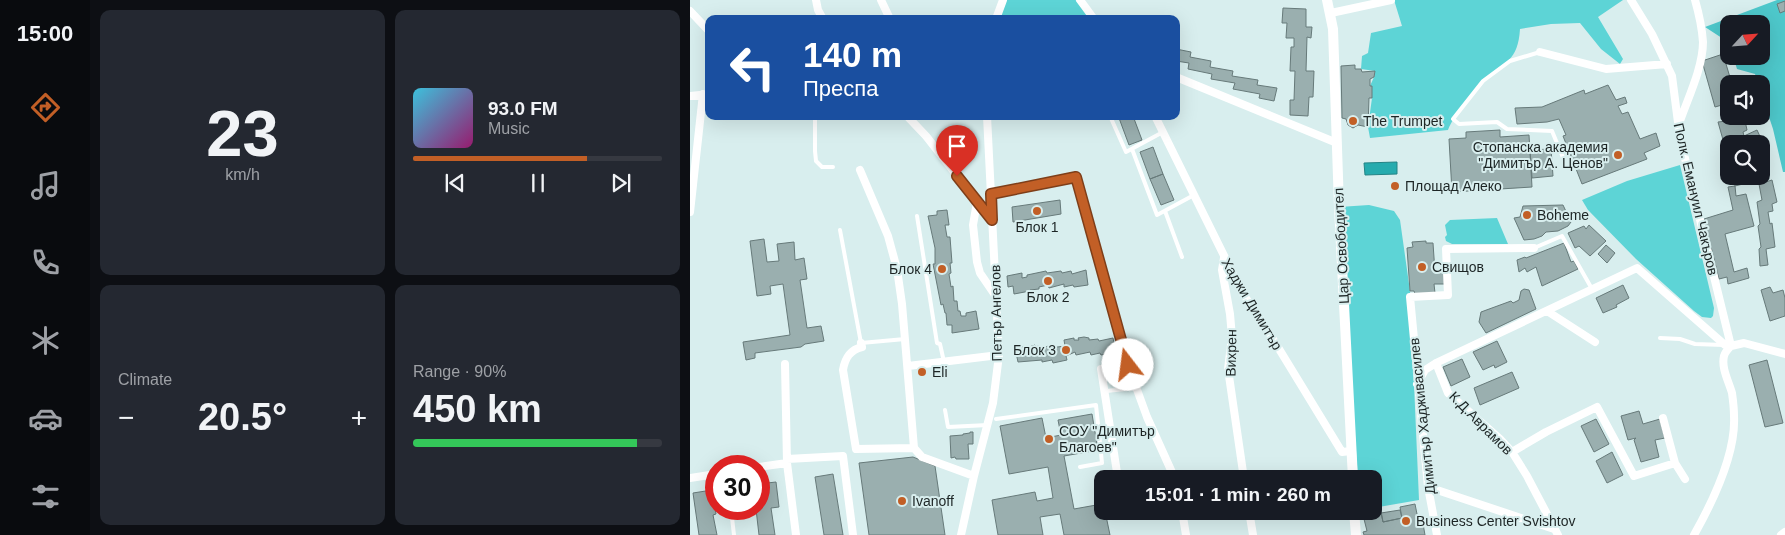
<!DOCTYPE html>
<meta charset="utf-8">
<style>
body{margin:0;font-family:Helvetica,sans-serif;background:#242831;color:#f1f3f6;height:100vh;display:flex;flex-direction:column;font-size:19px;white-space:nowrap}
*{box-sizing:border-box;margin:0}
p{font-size:16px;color:#9ea1a6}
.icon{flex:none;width:28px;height:28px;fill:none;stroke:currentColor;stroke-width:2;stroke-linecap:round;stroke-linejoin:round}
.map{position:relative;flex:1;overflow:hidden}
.panel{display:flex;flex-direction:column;gap:10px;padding:10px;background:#0d0f14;width:600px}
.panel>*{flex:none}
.guide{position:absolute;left:15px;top:15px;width:475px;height:105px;border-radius:10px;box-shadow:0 5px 20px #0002;background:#1a4fa0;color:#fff;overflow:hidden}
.needle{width:32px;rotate:64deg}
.buttons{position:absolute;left:1030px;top:15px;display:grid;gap:10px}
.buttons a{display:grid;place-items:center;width:50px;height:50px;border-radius:10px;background:#171b24;box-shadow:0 5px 20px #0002;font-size:25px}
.speed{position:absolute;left:15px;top:455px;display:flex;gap:10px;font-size:25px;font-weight:700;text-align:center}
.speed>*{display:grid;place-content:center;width:65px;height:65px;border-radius:50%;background:#171b24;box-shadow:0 5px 20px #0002;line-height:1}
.speed .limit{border:8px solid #d22;background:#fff;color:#111}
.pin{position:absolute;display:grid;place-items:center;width:42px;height:42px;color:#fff;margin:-51px -21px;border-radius:50% 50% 50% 0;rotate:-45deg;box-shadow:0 0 5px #0007}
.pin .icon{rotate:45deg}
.me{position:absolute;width:55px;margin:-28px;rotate:345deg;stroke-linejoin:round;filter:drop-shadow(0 0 4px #0008)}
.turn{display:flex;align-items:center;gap:18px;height:105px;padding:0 15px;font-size:22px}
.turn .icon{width:65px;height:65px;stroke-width:2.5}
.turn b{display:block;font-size:35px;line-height:42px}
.big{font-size:38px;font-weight:800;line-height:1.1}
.panel .tile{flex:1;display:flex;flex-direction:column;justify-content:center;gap:8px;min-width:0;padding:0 18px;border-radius:10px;background:#242831}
.panel .dial{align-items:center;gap:0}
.dial b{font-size:65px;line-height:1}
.song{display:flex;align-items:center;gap:15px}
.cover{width:60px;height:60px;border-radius:8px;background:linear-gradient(135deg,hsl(190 70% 55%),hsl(320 70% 35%))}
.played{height:5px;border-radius:2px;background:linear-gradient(90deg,#c25f26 70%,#363941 70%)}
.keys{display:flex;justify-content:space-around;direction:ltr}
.heat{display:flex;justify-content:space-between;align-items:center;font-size:28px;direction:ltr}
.charge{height:8px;border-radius:4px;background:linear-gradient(90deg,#34c759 90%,#363941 0)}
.panel .tiles{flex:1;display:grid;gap:10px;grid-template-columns:repeat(2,1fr)}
.trip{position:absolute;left:404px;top:470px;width:288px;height:50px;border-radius:10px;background:#171b24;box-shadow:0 5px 20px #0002;font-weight:800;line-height:50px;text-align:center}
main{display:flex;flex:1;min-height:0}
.dock{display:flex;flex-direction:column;width:90px;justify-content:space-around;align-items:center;background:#090b0e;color:#9ea1a6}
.dock .icon{width:35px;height:35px}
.dock .current{color:#c25f26}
.dock b{font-size:22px;color:#f1f3f6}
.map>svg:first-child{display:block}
</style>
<main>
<nav class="dock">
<b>15:00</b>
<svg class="icon current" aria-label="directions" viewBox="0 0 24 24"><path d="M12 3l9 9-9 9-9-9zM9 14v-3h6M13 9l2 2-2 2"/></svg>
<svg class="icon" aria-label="music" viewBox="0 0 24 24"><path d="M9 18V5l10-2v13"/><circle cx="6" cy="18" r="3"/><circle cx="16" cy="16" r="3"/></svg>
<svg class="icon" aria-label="phone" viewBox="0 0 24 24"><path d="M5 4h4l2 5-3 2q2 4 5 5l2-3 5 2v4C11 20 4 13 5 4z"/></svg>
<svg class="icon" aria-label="climate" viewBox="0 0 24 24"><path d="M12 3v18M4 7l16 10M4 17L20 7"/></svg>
<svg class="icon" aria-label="car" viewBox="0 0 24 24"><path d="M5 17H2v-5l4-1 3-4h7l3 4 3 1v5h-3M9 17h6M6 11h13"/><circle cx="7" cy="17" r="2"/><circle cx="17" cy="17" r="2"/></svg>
<svg class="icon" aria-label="filters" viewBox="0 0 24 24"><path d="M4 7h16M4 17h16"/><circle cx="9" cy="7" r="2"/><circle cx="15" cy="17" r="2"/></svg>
</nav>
<section class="panel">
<div class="tiles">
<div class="tile dial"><b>23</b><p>km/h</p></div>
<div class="tile">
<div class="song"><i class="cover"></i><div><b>93.0 FM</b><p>Music</p></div></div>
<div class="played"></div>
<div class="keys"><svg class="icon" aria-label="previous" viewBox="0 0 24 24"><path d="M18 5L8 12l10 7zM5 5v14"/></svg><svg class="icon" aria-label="pause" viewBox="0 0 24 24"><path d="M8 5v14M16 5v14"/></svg><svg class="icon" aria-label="next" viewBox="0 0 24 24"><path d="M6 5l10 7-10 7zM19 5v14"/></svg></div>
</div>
<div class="tile"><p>Climate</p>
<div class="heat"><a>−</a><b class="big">20.5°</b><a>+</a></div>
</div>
<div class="tile"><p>Range · 90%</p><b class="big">450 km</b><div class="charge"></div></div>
</div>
</section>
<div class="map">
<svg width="1095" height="535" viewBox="0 0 1095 535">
<rect width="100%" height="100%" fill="#d8eeee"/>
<!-- green -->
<path fill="#5dd4d6" d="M314 0H390L404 19H307Z
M704 0H933L908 17 933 59 930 64 911 49 890 23 861 24 830 29C828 61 815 62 794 80 782 91 764 115 758 130L680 138 678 127 682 98 680 86 684 77 685 71 671 69 672 56 678 53 681 33 712 26Z
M990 165 1024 308 1023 316 1021 318 1012 317 1004 311 946 259 898 210 892 200 937 181Z
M679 205 704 211 710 220 720 291 729 500 683 508 682 479H668L649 207Z
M807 218 818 244H762L756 241 755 237 757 235 755 225 760 220Z"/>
<!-- forest -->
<path fill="#4ec8cb" d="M1087 0H1095V172H1093L1083 129 1071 93V84H1068L1065 74 1047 69 1043 56H1071V24H1039V44L1038 42 1015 27Z"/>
<!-- water -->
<path fill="#26abae" stroke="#238385" d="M707 162V174L675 175 674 163Z"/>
<!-- building -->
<path fill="#9aafaf" stroke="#677a7a" d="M1095 1V11L1090 13 1087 4Z
M593 8 616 9V27H622L621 38 617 37 616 71H624L623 97H619L618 116 600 115V100H604L605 71H600L601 47H604V38H596L597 23H592Z
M486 49 501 52 500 57 521 61 520 67 543 71 542 76 568 80 567 85 587 88 584 101 569 98 570 94 543 89 545 83 521 79 522 74 498 69 499 63 486 61Z
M1033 54 1042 84H1039V116H1054L1057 130 1053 132 1054 136 1067 130 1074 145 1076 163H1071V144H1039V161L1028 122 1037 121 1032 105 1025 107 1012 61Z
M665 65V69H671L672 72 685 71 684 77 680 79V86H682V98H679L678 127 668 125 663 128 658 125 656 119 652 118 651 66Z
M918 85 926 100 935 97 937 103 928 106 932 114 938 112 950 139 966 133 970 146 954 153 957 159 892 184 873 136 876 135 869 119 857 122 827 124 825 108 852 107 894 90 895 94Z
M435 116H443L452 140 439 145 429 118Z
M810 130V137L839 135 842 187 762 192 759 139 776 138V132Z
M463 147 473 174 460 179 450 152Z
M861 149 863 176 842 178 840 150Z
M473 174 484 200 471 205 460 179Z
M1043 176H1069V180L1045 186Z
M1082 180 1087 202 1082 204 1083 211 1078 212 1080 224 1082 223 1085 247 1076 249 1078 265 1070 266 1069 249 1071 247 1068 226 1070 224 1067 202 1072 200 1069 184Z
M1045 186 1046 196 1056 194 1064 226 1035 234 1044 272 1057 268 1059 278 1038 284 1037 277 1029 279 1014 219 1043 210 1038 187Z
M370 200 371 214 323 222 322 207Z
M873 205 881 222 878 226 868 231 856 232 852 236 844 239 834 240 824 218 830 217 833 206Z
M257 210 259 225H255L257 237H260L262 263H260L261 273 259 274 261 287 263 286 264 301H267L268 311H270L271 316H276V313L286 311 289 329 262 333V325H257L256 313H255L253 304 251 305 243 264H245V248L238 216 247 215V211Z
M899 225 916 241 900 256 889 246 885 248 878 233 894 226 896 229Z
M74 239 77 262 89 261 87 244 104 242 105 260 114 258 117 279 110 280 117 328 131 326 134 341 115 344 111 347 65 353V358L56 360 53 342 100 335 93 284 80 286 81 294 67 296 60 241Z
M736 241V243H743L745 272 755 271 756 284H744L745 293 725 294 724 291H720L717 248 723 247 722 242Z
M874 243 881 262 884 261 888 269 852 286 846 267 837 272 835 268 829 272 827 260 835 257 836 258Z
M916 245 925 253 917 263 908 254Z
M396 270 398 285 384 287 383 285 374 287V284L359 288 358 285 349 287V289L340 290V291L324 294 323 286 318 287 317 276 332 273V278L337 277V275L356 271 357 273 371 271 372 273 381 271 382 274Z
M933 285 939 298 926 305 927 307 913 313 906 298Z
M1080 287 1083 293 1093 290 1095 298V316L1080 321 1071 290Z
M834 289 839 290 846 309 796 333 789 322 791 312 821 301 823 303 829 300 831 291Z
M394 337 399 338V340L408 339 409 341 423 338 426 352 411 355 410 353 401 355 400 352 386 355 385 352 376 356 377 360 363 363 362 360 352 362V360L328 362 325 348 336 346V348L345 345V347L349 346 350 348 359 346 360 348 375 346 374 340 384 338V340H389L388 338Z
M807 341 817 362 805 368 804 365 793 370 783 352Z
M772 359 780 377 761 386 753 367Z
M1077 360 1093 423 1075 427 1059 365Z
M822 372 829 388 790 405 784 388Z
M949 411 953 424 970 419 975 438 965 440 969 457 951 462 944 440 946 438 938 440 931 416Z
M402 414 408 450 374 456 384 509 412 504V511H415L420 535H374L370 514 350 517 353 535H308L302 500 345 492 347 501 363 498 358 467 319 474 310 426 352 418 356 438 371 435 368 420Z
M906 419 919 444 904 452 891 426Z
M280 432H283V444H278L279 459H266L265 457 261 458 260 436 273 435V434L280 433Z
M922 452 933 475 917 483 906 461Z
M223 457 245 466 255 535H179L169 463Z
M143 474 153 535H134L125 477Z
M86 482 89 507 81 508 85 535H69L66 509 72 507 69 484Z
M22 490 26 514 23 515 27 535H9L3 493Z
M725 504 728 519 732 518 735 535H674L673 532 677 531 673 515 691 511 693 522 712 518 710 507Z
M710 510 712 518 693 522 691 513Z"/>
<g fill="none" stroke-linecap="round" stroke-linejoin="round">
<!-- lane -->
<path stroke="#fff" stroke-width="4" d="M850 52 820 61 793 81 763 119 769 124 807 122 817 129 862 131 874 160
M125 116V151L126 161 132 167H143
M420 116 436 152 473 132
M442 149 467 215 504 195
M475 211 492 257
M227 216 247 343 250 344 254 362
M150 230 171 343 215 339
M844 248 872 236 902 289
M970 338 990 339 1005 344 1034 345
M416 391 446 388
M255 410 258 427 298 425
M306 419 406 405 412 463 390 467
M41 509 44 535"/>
<!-- street -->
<path stroke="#fff" stroke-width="8" d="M126 0 128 10 133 19
M191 0 200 19
M390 0 404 19
M941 0 962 34 982 76 990 138 1041 346
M0 11 19 31
M641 13 701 0
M306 19 313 0
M850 52 916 69 977 64
M486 77 647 143
M0 96 19 94
M217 116 236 136 302 220
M465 116 553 294 572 321 652 452 661 451
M990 121C998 98 1013 67 1013 42 1012 28 1009 14 1005 0
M170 170 198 236 207 269 212 304 224 448 232 457 284 476
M301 194 386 177 438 365 457 417 485 479
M287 202 283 225 287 262 290 273 305 295
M0 212 13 94
M534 258 532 270 540 314 542 337 538 369 554 479
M857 311 905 342
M171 343 172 347C160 350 155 358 153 370L166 449 224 448
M746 363 758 393 810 439 822 452 837 476 868 535
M95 364 97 463 106 535
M218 366 309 355
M411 369 428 479
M727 384 735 370 746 363 947 268 1035 345 1041 346 1054 343 1095 354
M973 418 985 463 995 479
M822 452 856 432 907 407 944 476 985 463
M97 459 153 456 163 535
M69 467 97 463
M0 478 26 474
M738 487 864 529
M492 511 496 535
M559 511 563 535
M271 535 284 476 303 403 309 355 297 116
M747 535 738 487 720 297 758 295 756 249 844 248
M1004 535C1022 503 1046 453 1044 416 1044 409 1043 400 1042 393 1039 382 1031 368 1034 356 1035 352 1038 349 1041 346
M1091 535 1095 532"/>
<!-- secondary -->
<path stroke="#fff" stroke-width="10" d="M637 0 643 29 649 207 663 479
M664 511 666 535"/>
</g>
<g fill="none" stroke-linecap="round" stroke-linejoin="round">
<!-- route casing -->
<g stroke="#7e3e19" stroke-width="12">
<path id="route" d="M267 176 302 220 301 194 386 177 438 365"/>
</g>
<!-- route -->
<use href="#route" stroke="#c25f26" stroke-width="9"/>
</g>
<!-- markers -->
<g fill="#c25f26" stroke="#d8eeee" stroke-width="2">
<circle cx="663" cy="121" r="5"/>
<circle cx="928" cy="155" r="5"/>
<circle cx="705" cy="186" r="5"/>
<circle cx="347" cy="211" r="5"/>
<circle cx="837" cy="215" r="5"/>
<circle cx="732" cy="267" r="5"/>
<circle cx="252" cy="269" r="5"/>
<circle cx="358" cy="281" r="5"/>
<circle cx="376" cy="350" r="5"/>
<circle cx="232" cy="372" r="5"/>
<circle cx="359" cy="439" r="5"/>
<circle cx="212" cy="501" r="5"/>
<circle cx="716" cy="521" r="5"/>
</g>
<g text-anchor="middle" stroke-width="4" stroke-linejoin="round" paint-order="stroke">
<!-- poi labels -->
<g font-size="14" fill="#1d2525" stroke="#d8eeee" text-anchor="start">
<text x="673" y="126">The Trumpet</text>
<text x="918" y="152" text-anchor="end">Стопанска академия<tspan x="918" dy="16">"Димитър А. Ценов"</tspan></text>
<text x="715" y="191">Площад Алеко</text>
<text x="847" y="220">Boheme</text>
<text x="347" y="232" text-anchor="middle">Блок 1</text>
<text x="742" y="272">Свищов</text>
<text x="242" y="274" text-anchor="end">Блок 4</text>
<text x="358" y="302" text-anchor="middle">Блок 2</text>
<text x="366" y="355" text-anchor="end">Блок 3</text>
<text x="242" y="377">Eli</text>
<text x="369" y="436">СОУ "Димитър<tspan x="369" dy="16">Благоев"</tspan></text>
<text x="222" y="506">Ivanoff</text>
<text x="726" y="526">Business Center Svishtov</text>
</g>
<!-- street labels -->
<g font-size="14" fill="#1d2525" stroke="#d8eeee">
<text transform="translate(1006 199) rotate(77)" y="5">Полк. Емануил Чакъров</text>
<text transform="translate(651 246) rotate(-93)" y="5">Цар Освободител</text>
<text transform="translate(562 304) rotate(59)" y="5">Хаджи Димитър</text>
<text transform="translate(306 313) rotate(-91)" y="5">Петър Ангелов</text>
<text transform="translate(541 353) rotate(-89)" y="5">Вихрен</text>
<text transform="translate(732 416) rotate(-96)" y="5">Димитър Хадживасилев</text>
<text transform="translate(791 423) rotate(45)" y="5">К.Д.Аврамов</text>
</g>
</g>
</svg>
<div class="buttons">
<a><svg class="needle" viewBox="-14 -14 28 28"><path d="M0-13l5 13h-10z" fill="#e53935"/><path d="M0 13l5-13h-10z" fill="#9ea1a6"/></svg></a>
<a><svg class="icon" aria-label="sound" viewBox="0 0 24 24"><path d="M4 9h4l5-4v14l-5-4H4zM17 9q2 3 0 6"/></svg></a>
<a><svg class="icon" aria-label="search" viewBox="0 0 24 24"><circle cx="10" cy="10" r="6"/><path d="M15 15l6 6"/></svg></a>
</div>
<div class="speed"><div class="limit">30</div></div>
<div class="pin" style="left:267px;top:176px;background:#d93025"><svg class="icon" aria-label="arrive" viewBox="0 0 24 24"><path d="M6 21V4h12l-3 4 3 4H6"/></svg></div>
<svg class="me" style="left:438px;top:365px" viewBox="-20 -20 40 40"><circle r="19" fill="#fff"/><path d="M0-13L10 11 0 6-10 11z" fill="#c25f26"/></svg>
<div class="trip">15:01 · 1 min · 260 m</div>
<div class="guide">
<div class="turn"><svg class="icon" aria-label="left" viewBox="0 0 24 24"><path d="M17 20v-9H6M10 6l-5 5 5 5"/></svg><div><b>140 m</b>Преспа</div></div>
</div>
</div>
</main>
